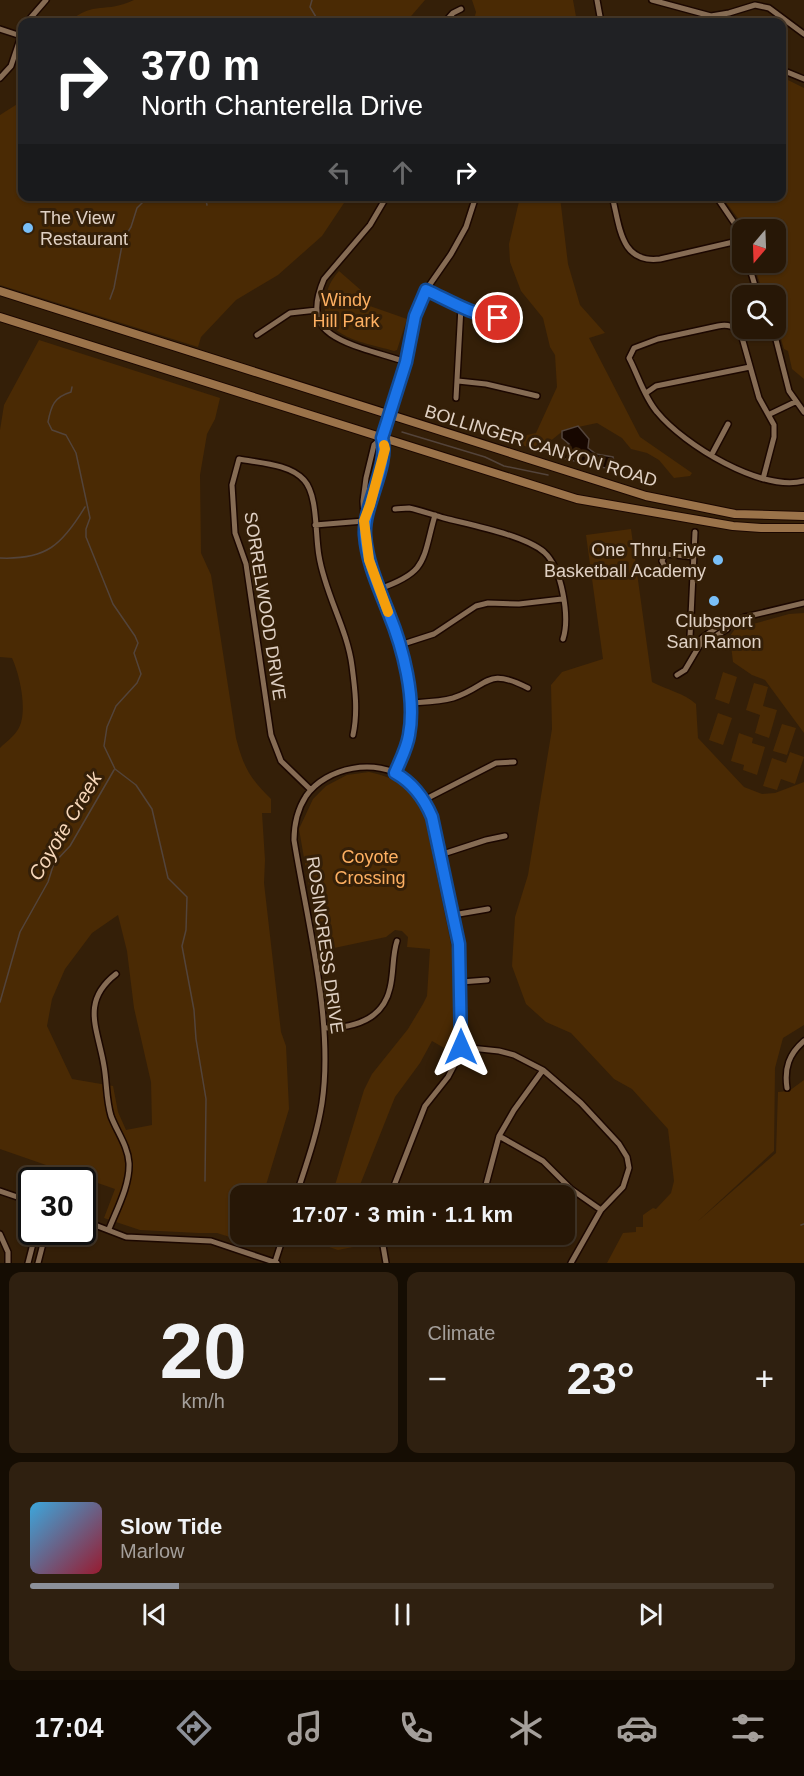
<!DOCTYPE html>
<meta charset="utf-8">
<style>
body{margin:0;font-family:Arial,sans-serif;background:#2f2010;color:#f1f3f6;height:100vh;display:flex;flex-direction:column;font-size:22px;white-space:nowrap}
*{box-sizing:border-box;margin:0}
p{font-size:20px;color:#a49f9b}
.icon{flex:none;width:33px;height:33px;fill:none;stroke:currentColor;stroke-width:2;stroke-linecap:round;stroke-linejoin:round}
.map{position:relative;height:1263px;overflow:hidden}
.drawer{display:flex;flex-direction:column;gap:9px;padding:9px;background:#150d03;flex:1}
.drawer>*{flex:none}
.hud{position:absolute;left:18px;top:18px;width:768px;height:183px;border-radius:12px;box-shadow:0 2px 4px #0004,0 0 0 2px #433628;background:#202124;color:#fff;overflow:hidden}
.needle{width:39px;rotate:199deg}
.tools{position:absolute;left:732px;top:219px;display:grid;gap:12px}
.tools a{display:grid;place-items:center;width:54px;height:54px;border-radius:12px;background:#271706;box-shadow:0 2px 4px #0004,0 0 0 2px #433628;font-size:30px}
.speed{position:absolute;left:18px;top:1167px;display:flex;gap:12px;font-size:30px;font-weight:700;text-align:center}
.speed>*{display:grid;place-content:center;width:78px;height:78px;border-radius:50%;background:#271706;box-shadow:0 2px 4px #0004,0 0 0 2px #433628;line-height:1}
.speed .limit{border:3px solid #111;border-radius:9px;background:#fff;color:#111}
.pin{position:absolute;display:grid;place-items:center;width:51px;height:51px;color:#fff;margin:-26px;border:3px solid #fff;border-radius:50%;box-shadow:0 2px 6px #0007}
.me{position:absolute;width:66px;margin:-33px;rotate:0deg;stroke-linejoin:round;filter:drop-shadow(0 0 4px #0008)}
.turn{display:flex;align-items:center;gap:21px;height:126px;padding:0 24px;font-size:27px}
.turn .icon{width:78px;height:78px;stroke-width:2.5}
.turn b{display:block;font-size:42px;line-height:51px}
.lanes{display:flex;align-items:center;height:57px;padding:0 24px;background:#0003;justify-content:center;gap:30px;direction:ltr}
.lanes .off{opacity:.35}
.big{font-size:45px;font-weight:600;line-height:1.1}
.drawer .tile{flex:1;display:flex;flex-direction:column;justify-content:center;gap:9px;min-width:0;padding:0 21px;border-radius:12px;background:#2f2010}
.drawer .dial{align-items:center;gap:0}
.dial b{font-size:78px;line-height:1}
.song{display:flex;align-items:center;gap:18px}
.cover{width:72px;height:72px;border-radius:9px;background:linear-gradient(135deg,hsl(200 70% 55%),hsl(350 70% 35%))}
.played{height:6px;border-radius:3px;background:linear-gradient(90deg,#8c9099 20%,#433628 20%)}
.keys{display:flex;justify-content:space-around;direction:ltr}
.heat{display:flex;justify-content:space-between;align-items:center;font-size:33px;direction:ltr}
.drawer .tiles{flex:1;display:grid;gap:9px;grid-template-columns:1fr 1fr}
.tile:last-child{grid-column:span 2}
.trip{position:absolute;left:230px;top:1185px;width:345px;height:60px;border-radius:12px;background:#271706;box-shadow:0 2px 4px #0004,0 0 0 2px #433628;font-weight:600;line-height:60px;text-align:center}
.tab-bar{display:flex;height:96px;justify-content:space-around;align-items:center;background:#100902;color:#a49f9b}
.tab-bar .icon{width:42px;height:42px}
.tab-bar .current{color:#8c9099}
.tab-bar b{font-size:27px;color:#f1f3f6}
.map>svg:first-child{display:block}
</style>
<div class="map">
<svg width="804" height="1263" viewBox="0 0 804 1263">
<rect width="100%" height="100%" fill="#341f08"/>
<!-- green -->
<path fill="#4a2a04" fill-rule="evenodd" d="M134 0H425L406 22H69C94 0 105 14 134 0Z
M472 0H573L577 22H478L474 19 476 12Z
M782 77 804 88V379L792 369 788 351 784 349 776 322V296L764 295 753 263 776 262V230L746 229 722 197 782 196Z
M22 101V196L348 197 322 236 278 275 236 300 201 337 198 347 0 285V115Z
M520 197H560L568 264 580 305 605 333 589 338 640 437 692 473 690 476 674 478 659 460 647 453 631 449 622 438 597 423 564 430 548 443 547 453 518 444 527 435 536 433 557 387 555 355 550 347 543 318 521 291 510 262 509 244Z
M339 271 371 299 367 305 407 319 397 350 394 351C367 343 320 338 325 301 327 288 331 280 339 271Z
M39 340 220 398 215 419 207 434 200 475 201 553 211 575 236 738C244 768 249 777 271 799V813H262L265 860 264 883 281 1032 286 1046 289 1109 263 1195 240 1196V1234L251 1235 249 1243 217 1233H198L140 1230 104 1218 115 1189 0 1149V748C5 743 13 737 17 731 29 715 20 675 12 658L0 657V430L4 405ZM118 915 127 951 134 1008 151 1082 152 1125 126 1130 118 1112 113 1086 72 1079 47 1026 52 999 65 969 92 933Z
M631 529 652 682C667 690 684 693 696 704L698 738 744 787 762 794 775 793 804 782V1025L783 1038 775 1068 774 1151 697 1222 776 1153 778 1092 789 1091 804 1080V1263H607L623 1233 636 1232V1227H643V1215L653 1208 656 1209 671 1193 674 1181 668 1129 632 1089 614 1079 571 1033 546 1022 526 1004 512 966 515 917 528 875 552 729 551 685 562 672 603 659 586 535Z
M804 613V733L765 680 752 675 733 662 730 636 735 629 789 614Z
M723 672 737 677 729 704 715 699Z
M754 683 768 687 763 706 777 710 769 738 755 733 760 715 746 710Z
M718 713 732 718 723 745 709 740Z
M782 724 796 728 787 755 773 751Z
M739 733 753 738 752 743 765 747 757 775 743 770 744 765 731 761Z
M790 752 804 757 795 784 781 779 777 790 763 786 772 758 786 763Z
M369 772C398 778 414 790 425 818L452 949 455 1043 453 1053 432 1041 420 1063 395 1097 356 1195H332L364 1090 372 1074 408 1029 423 1004 427 996 430 949 407 947 408 937 402 931 395 930 386 937 320 951 299 829 313 799 326 786 347 775Z
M319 1235H351L353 1247 338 1250 317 1243Z"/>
<!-- water -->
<path fill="#170700" stroke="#53443b" stroke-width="1.5" d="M578 426 589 439 588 448 596 454 613 457 616 468 610 469 561 458 556 453 559 447 569 444 562 438V431Z"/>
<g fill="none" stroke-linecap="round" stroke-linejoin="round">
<!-- stream -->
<path stroke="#53443b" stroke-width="1.5" d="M312 0 310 7 319 22
M205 196 207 205
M110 299 114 288 123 240 131 227 137 208 149 196
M72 387 71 392C54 397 51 406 48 422L52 430 66 435 76 453 90 518 86 529V537L113 604 135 636 138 643 134 653 141 674 137 683 116 706 107 727 104 746 115 769 136 785 152 809 168 878 187 897 186 930 182 946 194 1010 196 1039 206 1099 205 1181
M402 432 485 457 504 466 548 475
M0 558C46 560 62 545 85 507
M0 1002 20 932 48 882 54 863 70 846 114 770
M801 1225 804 1224"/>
<!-- minor casing -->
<g stroke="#1b0700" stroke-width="8">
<path id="minor" d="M597 0 601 22
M652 0 711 16 729 13 755 5 769 8 804 34
M27 22 46 0
M445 22 453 13 461 9
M0 29 21 36
M782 70 804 79
M0 78 11 66 22 33
M387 196 370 225 324 279C306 321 322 335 361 348 376 353 391 357 406 362
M612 196C620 226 620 264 660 259L742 240
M716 196 737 227 742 241
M748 262 758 296
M426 290C452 302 479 322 509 315
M773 328 789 391 804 412
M257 335 290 313 317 310
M458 381 486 384 537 396
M646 393 656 386 750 367
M456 398 461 307
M770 414 795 402
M712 454 728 424
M763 479 774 437V425L759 398 741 334C734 326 728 324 718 326L658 339 634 348 629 358C638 375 644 397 657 412 684 445 761 492 804 481
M395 509C399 509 404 508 409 508 420 510 433 515 444 518 471 525 524 535 544 552 562 568 570 617 563 639
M365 519 385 449 382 438
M315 525 364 521
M695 532 690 637 700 645
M693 573 667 571 662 561 664 556 667 554 694 557
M379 589C428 572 422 561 435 515
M701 643 706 642 727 629 729 624
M400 645 434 634 476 606 488 603 519 604 562 599
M677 675 685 670 701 643 702 638 723 623 729 624 745 617 804 603
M410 703C424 702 439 702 453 698 490 686 485 666 528 688
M395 773 409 735 410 703 398 637 372 571 366 548 363 501 366 478 374 445 382 438 390 415 406 362 411 332 419 303 426 290 451 254 466 227 476 196
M311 790 281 761 271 735 246 564 235 533 232 485 239 459C260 463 290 464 304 480 318 495 315 535 319 556 325 594 347 628 352 666 355 689 358 712 353 735
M424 800 496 763 514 762
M440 855 486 840 505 836
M453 915 488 909
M461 982 487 980
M324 1028C353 1028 383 1020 390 988 394 972 392 956 397 941
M461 1047 499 1051 514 1055 543 1070 581 1103 619 1144 627 1157 629 1168 623 1187 601 1210 571 1263
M787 1088C784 1068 789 1054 804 1041
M499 1136 543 1161 571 1189 601 1210
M0 1191 32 1202
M296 1196C306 1165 317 1135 322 1103 334 1022 307 921 294 840 294 824 297 810 306 796 326 767 377 757 405 779 418 790 425 802 432 817L459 944 461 1047 458 1058 448 1077 425 1106 390 1196
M483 1196 499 1136 514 1110 543 1070
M82 1220 126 1237 211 1241 277 1263
M109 1229C117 1209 130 1185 129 1163 128 1146 117 1132 111 1116 106 1099 107 1083 104 1066 98 1029 80 1002 116 974
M0 1234 8 1252V1263
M381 1234 386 1263
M275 1262 284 1234
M28 1263 36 1232
M38 1263 46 1232"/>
</g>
<!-- secondary casing -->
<g stroke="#1b0700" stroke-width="10">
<path id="secondary" d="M0 291 646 496 735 514 804 516
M0 317 577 499 733 526 761 528H804"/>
</g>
<!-- minor -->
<use href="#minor" stroke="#866c54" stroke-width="5"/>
<!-- secondary -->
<use href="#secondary" stroke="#9b734a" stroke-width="8"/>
</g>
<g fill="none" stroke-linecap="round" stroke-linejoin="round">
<!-- route casing -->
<g stroke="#114b97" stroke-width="15">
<path id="route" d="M461 1047 459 944 432 817C424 798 413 783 395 773 400 761 407 748 409 735 416 698 403 648 389 614 379 588 367 563 365 535 363 506 390 465 382 438L406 362 415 316 426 290C450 301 472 315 498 318"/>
</g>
<!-- route -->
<use href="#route" stroke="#1a73e8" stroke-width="10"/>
<!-- slow -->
<path stroke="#f59e0b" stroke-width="10" d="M384 445 385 449 370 505 364 521 369 560 388 612"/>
</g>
<!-- markers -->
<g fill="#79bff8" stroke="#341f08" stroke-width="2">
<circle cx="28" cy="228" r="6"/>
<circle cx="718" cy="560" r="6"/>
<circle cx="714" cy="601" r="6"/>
</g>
<g text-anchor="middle" stroke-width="6" stroke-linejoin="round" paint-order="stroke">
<!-- poi labels -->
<g font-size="18" fill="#e0d1c4" stroke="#341f08" text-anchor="start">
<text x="40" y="224">The View<tspan x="40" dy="21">Restaurant</tspan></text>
<text x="706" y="556" text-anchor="end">One Thru Five<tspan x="706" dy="21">Basketball Academy</tspan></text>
<text x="714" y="627" text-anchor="middle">Clubsport<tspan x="714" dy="21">San Ramon</tspan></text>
</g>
<!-- park labels -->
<g font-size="18" fill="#feb062" stroke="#341f08">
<text x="346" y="306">Windy<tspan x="346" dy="21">Hill Park</tspan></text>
<text x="370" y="863">Coyote<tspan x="370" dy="21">Crossing</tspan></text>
</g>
<!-- street labels -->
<g font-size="18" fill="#e0d1c4" stroke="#341f08">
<text transform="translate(541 446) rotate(17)" y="6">BOLLINGER CANYON ROAD</text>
<text transform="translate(265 606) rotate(81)" y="6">SORRELWOOD DRIVE</text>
<text transform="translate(325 945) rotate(82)" y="6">ROSINCRESS DRIVE</text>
</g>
<!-- water labels -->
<g font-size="20" font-style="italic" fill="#f7d7ba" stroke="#341f08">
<text transform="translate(65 826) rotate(-59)" y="7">Coyote Creek</text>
</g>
</g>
</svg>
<div class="tools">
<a><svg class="needle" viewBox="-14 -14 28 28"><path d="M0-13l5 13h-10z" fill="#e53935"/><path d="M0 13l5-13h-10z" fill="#a49f9b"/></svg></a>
<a><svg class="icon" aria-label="search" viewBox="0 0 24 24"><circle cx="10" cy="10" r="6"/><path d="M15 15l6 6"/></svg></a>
</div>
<div class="speed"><div class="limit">30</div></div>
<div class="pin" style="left:498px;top:318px;background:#d93025"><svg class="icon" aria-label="arrive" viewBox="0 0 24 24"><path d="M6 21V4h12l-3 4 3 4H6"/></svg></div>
<svg class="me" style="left:461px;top:1047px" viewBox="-20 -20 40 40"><path d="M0-17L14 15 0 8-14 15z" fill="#1a73e8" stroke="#fff" stroke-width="4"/></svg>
<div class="trip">17:07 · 3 min · 1.1 km</div>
<div class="hud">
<div class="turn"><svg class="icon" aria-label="right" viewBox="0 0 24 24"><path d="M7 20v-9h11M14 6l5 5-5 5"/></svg><div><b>370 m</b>North Chanterella Drive</div></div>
<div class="lanes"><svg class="icon off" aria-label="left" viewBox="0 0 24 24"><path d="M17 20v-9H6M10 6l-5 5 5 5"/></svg><svg class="icon off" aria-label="ahead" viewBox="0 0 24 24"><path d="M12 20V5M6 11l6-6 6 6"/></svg><svg class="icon" aria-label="right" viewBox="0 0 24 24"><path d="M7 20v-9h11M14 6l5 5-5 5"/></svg></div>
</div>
</div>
<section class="drawer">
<div class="tiles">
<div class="tile dial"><b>20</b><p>km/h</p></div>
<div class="tile"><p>Climate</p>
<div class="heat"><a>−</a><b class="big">23°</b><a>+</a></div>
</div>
<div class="tile">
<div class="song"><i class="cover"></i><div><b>Slow Tide</b><p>Marlow</p></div></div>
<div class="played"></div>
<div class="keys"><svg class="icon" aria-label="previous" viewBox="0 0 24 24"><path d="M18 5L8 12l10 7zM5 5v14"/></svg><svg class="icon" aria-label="pause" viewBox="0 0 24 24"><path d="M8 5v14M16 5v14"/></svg><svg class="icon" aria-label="next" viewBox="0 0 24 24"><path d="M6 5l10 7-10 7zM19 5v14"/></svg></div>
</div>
</div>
</section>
<nav class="tab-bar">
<b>17:04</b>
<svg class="icon current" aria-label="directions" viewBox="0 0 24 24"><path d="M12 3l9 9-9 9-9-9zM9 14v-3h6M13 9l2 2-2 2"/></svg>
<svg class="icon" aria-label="music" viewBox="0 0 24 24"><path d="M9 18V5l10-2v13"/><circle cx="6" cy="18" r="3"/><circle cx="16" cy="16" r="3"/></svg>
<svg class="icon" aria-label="phone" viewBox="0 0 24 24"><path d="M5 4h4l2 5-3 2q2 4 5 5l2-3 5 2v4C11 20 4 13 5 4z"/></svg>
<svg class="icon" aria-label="climate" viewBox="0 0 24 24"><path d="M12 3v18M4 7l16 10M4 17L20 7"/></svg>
<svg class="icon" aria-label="car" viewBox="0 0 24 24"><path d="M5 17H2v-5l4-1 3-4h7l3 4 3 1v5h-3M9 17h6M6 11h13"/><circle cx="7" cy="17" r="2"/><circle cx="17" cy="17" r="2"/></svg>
<svg class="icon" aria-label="filters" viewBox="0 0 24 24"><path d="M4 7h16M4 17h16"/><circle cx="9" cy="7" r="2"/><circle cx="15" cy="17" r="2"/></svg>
</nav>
